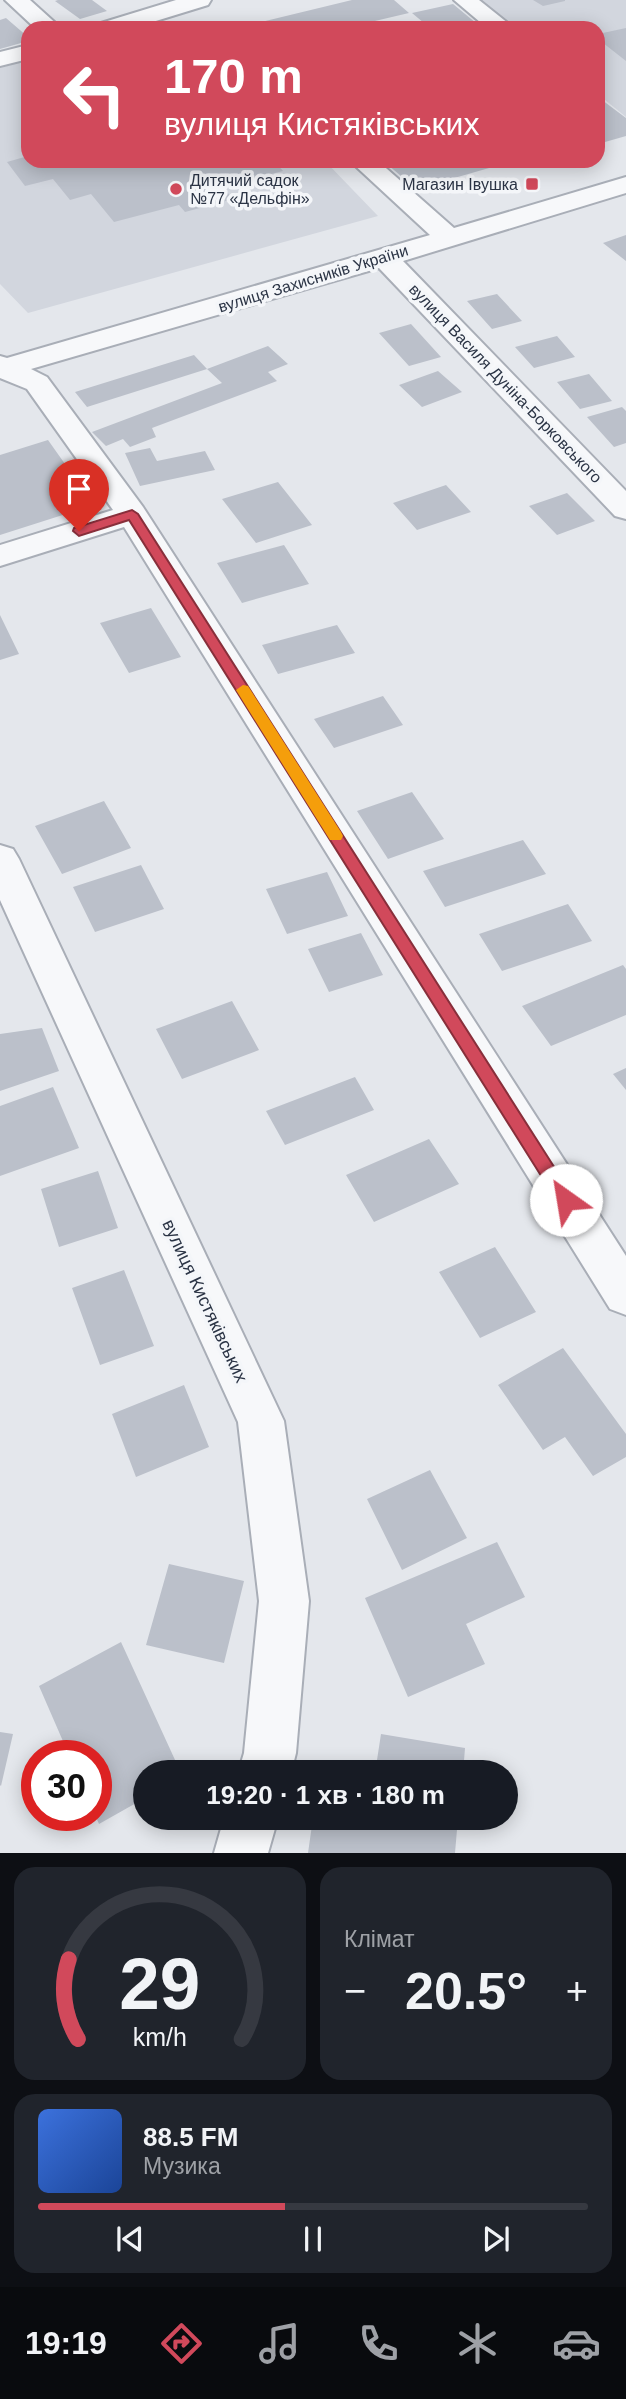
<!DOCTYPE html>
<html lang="uk">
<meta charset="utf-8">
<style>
body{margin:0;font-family:Helvetica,sans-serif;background:#20242c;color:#f1f3f6;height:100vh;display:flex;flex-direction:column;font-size:26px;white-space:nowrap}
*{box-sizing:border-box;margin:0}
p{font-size:23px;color:#9ea1a6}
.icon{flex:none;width:38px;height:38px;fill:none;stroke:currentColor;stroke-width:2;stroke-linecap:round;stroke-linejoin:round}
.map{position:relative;height:1853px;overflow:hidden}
.sheet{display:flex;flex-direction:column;gap:14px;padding:14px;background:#0d0f14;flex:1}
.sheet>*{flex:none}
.guide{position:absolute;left:21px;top:21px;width:584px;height:147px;border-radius:21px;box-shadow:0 4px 18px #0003;background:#d1495b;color:#fff;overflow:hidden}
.speed{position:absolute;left:21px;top:1740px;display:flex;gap:14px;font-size:35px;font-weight:700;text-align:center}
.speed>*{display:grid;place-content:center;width:91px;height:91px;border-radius:50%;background:#171b24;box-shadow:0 4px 18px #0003;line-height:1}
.speed .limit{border:10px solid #d22;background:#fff;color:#111}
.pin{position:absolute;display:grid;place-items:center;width:60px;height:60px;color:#fff;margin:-72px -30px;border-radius:50% 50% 50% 0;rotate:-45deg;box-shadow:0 0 7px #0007}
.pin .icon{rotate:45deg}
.me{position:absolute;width:77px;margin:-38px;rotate:328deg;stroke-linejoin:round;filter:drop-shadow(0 0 5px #0008)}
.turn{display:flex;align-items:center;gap:24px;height:147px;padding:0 28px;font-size:32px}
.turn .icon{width:91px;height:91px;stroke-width:2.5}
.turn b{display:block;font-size:49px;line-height:60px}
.big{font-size:52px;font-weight:600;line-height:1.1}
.sheet .tile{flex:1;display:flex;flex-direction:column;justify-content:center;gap:10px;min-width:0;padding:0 24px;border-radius:21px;background:#20242c}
.sheet .dial{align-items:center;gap:0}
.dial svg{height:182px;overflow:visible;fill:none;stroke:#363941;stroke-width:7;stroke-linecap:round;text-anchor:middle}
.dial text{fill:#f1f3f6;stroke:none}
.song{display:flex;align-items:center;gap:21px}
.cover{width:84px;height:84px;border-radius:10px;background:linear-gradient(135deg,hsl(220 70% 55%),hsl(220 70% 35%))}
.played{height:7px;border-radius:4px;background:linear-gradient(90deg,#d1495b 45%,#363941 45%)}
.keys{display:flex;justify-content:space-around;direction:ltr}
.heat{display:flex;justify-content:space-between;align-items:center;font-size:38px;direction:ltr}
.sheet .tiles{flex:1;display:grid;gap:14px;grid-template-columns:1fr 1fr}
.tile:last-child{grid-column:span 2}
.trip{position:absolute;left:133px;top:1760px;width:385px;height:70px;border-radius:35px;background:#171b24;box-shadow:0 4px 18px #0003;font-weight:600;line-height:70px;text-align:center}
.tabs{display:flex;height:112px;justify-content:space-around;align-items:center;background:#090b0e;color:#9ea1a6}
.tabs .icon{width:49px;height:49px}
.tabs .active{color:#d1495b}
.tabs b{font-size:32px;color:#f1f3f6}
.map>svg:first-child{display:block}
</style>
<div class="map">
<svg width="626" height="1853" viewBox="0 0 626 1853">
<rect width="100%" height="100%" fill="#e4e7ec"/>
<!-- built -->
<path fill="#d2d6de" d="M476 0H626V117L599 95 598 28H512Z
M28 60V161H325L378 216 28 313 0 284V68Z"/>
<!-- building -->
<path fill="#bbc0ca" d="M58 0H92L107 11 80 19 55 1Z
M352 0H394L409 13 345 28H236Z
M533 0H565V1L543 6Z
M453 4 482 28H430L412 13Z
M6 18 28 37V41L0 49V20Z
M626 28V61L598 39V34Z
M598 97 626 118V136L598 144Z
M28 156V161H274L283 171 222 186 233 199 185 212 179 205 114 222 91 194 70 200 53 179 25 186 7 162Z
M396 161H510V162L416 189 387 164Z
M626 235V261L603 243Z
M497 294 522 321 492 329 467 301Z
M411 324 441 357 409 366 379 333Z
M557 336 575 357 534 368 515 347Z
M268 346 288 364 268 372 277 381 152 428 156 437 130 447 123 439 106 446 92 432 222 383 207 369Z
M194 355 207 369 87 407 75 392Z
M438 371 462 392 422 407 399 385Z
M589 374 612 401 580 409 557 382Z
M622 407 626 411V443L614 447 587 417Z
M48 440 94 505 0 535V455Z
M150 448 157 461 205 451 215 470 140 486 125 453Z
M278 482 312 525 256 543 222 499Z
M446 485 471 512 417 530 393 503Z
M567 493 595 521 557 535 529 506Z
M284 545 309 584 242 603 217 563Z
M151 608 181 657 129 673 100 623Z
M0 615 19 654 0 660Z
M337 625 355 653 278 674 262 645Z
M383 696 403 725 334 748 314 719Z
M412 792 444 839 388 859 357 811Z
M104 801 131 848 62 874 35 826Z
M523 840 546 874 445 907 423 871Z
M141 865 164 909 95 932 73 887Z
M327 872 348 916 287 934 266 889Z
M568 904 592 941 502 971 479 934Z
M361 933 383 975 329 992 308 949Z
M623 965 626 969V1015L551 1046 522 1006Z
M232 1001 259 1050 182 1079 156 1029Z
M42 1028 59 1071 0 1091V1034Z
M626 1068V1090L613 1074Z
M355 1077 374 1110 285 1145 266 1111Z
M53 1087 79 1148 0 1176V1106Z
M429 1139 459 1184 374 1222 346 1175Z
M98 1171 118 1228 59 1247 41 1189Z
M495 1247 536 1312 480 1338 439 1272Z
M124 1270 154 1346 100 1365 72 1288Z
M563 1348 626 1434V1457L593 1476 565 1437 543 1450 498 1385Z
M184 1385 209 1447 136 1477 112 1414Z
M430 1470 467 1538 402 1570 367 1499Z
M497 1542 525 1597 466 1624 485 1664 408 1697 365 1598Z
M169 1564 244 1581 224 1663 146 1645Z
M121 1642 181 1773H145V1798L99 1824 95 1815 96 1755H69L39 1686Z
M0 1732 13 1734 1 1786 0 1785Z
M381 1734 465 1748 463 1773H375Z
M313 1818H458L455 1853H308Z"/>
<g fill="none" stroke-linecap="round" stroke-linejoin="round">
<!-- minor casing -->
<g stroke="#a9aeb7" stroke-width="4">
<path id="minor" d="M5 0H30L61 28H35Z
M176 0H211L208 5 133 28H97L101 23Z
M454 0H479L514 28H487Z
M28 45V59L0 66V52Z
M350 161H378L454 228 626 177V193L403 261 626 491V519L615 516 379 268 31 369 47 377 143 507 626 1256V1315L610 1309 124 527 0 566V545L113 510 27 389 0 378V356L7 358 430 235Z
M0 845 13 849 19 859 284 1421 309 1601 296 1753 291 1773H238L244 1753 259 1601 238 1422 0 900Z
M224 1818H278L268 1853H214Z"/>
</g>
<!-- minor -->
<use href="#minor" fill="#f7f8fa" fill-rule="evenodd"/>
</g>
<!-- route -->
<path fill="#d1495b" stroke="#882f3b" stroke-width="2" d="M132 510 138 514 572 1195 575 1200 572 1206 566 1208 560 1206 129 520 79 536 73 531 74 528Z"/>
<!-- slow -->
<path fill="#f59e0b" d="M243 685 248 686 341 832 343 836 341 840H330L236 690Z"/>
<!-- markers -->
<g fill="#d1495b" stroke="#f4f6f9" stroke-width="2.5">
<rect x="525" y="177" width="14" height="14" rx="3.5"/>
<circle cx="176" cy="189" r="7"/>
</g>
<g text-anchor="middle" stroke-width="7" stroke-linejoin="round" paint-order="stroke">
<!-- far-poi labels -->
<g font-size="16" fill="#2b3445" stroke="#f4f6f9" text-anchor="start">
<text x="190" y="186">Дитячий садок<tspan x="190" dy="18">№77 «Дельфін»</tspan></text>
<text x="518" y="190" text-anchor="end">Магазин Івушка</text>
</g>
<!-- far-street labels -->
<g font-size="16" fill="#2b3445" stroke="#f4f6f9">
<text transform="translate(313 278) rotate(-17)" y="6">вулиця Захисників України</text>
<text transform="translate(506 383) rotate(46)" y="6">вулиця Василя Дуніна-Борковського</text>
</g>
<!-- street labels -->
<g font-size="18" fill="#2b3445" stroke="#f4f6f9">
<text transform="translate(205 1301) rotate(65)" y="6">вулиця Кистяківських</text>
</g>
</g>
</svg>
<div class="speed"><div class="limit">30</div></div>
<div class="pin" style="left:79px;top:531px;background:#d93025"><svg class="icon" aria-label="arrive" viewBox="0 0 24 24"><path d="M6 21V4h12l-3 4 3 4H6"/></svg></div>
<svg class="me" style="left:566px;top:1200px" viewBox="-20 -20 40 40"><circle r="19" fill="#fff"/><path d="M0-13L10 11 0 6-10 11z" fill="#d1495b"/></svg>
<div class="trip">19:20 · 1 хв · 180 m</div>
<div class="guide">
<div class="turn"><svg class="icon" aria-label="left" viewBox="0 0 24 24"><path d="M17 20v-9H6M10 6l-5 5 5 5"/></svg><div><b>170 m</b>вулиця Кистяківських</div></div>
</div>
</div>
<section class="sheet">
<div class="tiles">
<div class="tile dial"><svg viewBox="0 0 100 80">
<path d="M14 69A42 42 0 1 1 86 69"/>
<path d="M14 69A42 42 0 0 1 10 34" stroke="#d1495b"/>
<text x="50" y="56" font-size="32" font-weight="700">29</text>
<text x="50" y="72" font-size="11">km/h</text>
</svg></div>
<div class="tile"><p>Клімат</p>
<div class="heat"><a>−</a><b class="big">20.5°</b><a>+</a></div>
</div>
<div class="tile">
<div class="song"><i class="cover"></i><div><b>88.5 FM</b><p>Музика</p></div></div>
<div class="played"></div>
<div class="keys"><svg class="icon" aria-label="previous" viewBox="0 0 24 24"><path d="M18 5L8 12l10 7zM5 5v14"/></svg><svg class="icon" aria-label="pause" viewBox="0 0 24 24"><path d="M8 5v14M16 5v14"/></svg><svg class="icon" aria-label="next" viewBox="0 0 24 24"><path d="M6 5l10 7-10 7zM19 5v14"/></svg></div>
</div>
</div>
</section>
<nav class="tabs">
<b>19:19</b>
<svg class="icon active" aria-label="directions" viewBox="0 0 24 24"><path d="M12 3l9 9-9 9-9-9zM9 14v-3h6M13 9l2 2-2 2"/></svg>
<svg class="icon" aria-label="music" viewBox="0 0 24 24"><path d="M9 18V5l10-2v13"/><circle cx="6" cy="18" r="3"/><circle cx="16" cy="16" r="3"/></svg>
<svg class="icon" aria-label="phone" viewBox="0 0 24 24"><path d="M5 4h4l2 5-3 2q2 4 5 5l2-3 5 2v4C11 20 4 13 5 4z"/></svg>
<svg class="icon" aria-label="climate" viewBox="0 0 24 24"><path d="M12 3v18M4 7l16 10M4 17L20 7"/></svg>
<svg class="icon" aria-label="car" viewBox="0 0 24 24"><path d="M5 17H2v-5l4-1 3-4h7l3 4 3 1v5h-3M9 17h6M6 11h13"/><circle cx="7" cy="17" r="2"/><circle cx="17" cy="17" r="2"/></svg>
</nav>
